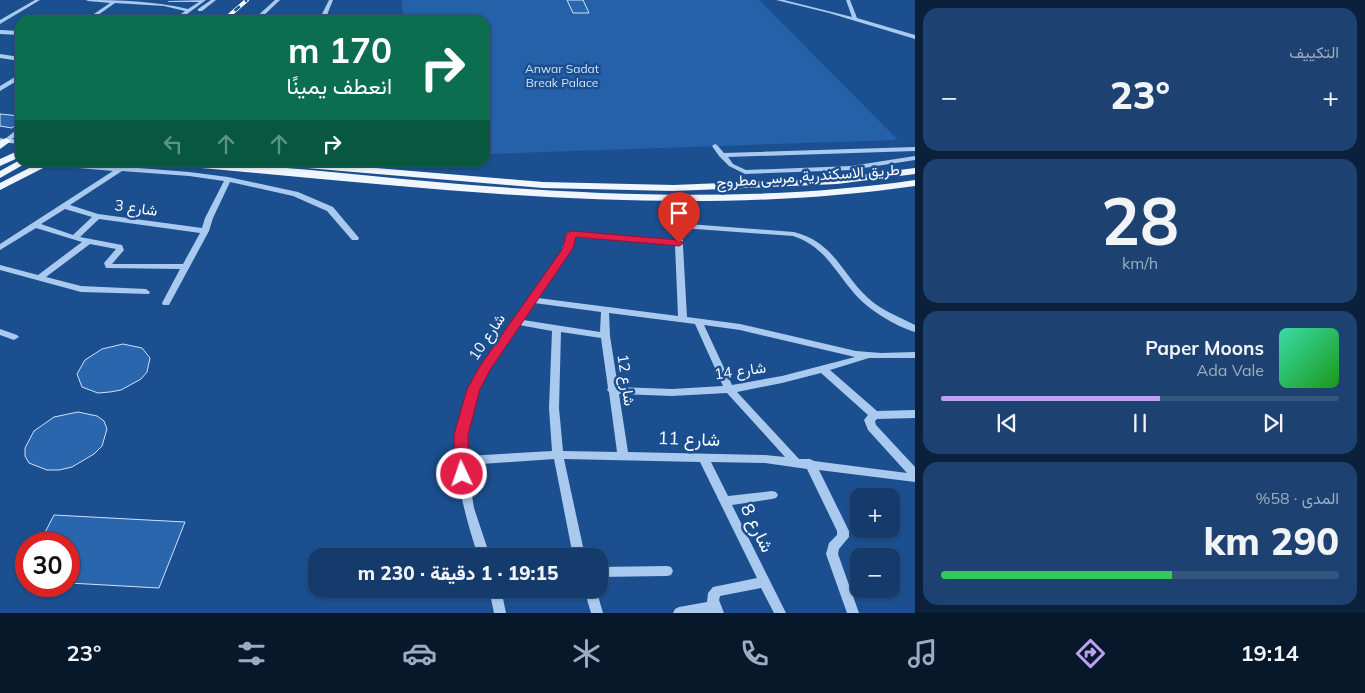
<!DOCTYPE html>
<html lang="ar">
<meta charset="utf-8">
<style>
body{margin:0;font-family:Mulish,Vazirmatn,sans-serif;background:#1d4271;color:#f1f3f6;direction:rtl;height:100vh;display:flex;flex-direction:column;font-size:19px;white-space:nowrap}
*{box-sizing:border-box;margin:0}
p{font-size:16px;color:#9dadc1}
.icon{flex:none;width:28px;height:28px;fill:none;stroke:currentColor;stroke-width:2;stroke-linecap:round;stroke-linejoin:round}
.map{position:relative;flex:1;overflow:hidden;direction:ltr}
.drawer{display:flex;flex-direction:column;gap:8px;padding:8px;background:#0b203b;width:450px}
.drawer>*{flex:none}
.guide{position:absolute;left:15px;top:15px;width:475px;height:152px;border-radius:15px;box-shadow:0 1px 4px #0004,0 0 0 1px #33557e;direction:rtl;background:#0b6e4f;color:#fff;overflow:hidden}
.fabs{position:absolute;left:850px;top:488px;display:grid;gap:10px}
.fabs a{display:grid;place-items:center;width:50px;height:50px;border-radius:10px;background:#143b6b;box-shadow:0 1px 4px #0004,0 0 0 1px #33557e;font-size:25px}
.speed{position:absolute;left:15px;top:532px;display:flex;gap:10px;font-size:25px;font-weight:700;text-align:center}
.speed>*{display:grid;place-content:center;width:65px;height:65px;border-radius:50%;background:#143b6b;box-shadow:0 1px 4px #0004,0 0 0 1px #33557e;line-height:1}
.speed .limit{border:8px solid #d22;background:#fff;color:#111}
.pin{position:absolute;display:grid;place-items:center;width:42px;height:42px;color:#fff;margin:-51px -21px;border-radius:50% 50% 50% 0;rotate:-45deg;box-shadow:0 0 5px #0007}
.pin .icon{rotate:45deg}
.me{position:absolute;width:55px;margin:-28px;rotate:357deg;stroke-linejoin:round;filter:drop-shadow(0 0 4px #0008)}
.turn{display:flex;align-items:center;gap:18px;height:105px;padding:0 15px;font-size:22px}
.turn .icon{width:65px;height:65px;stroke-width:2.5}
.turn b{display:block;font-size:35px;line-height:42px}
.lanes{display:flex;align-items:center;height:48px;padding:0 15px;background:#0003;justify-content:center;gap:25px;direction:ltr}
.lanes .off{opacity:.35}
.big{font-size:38px;font-weight:800;line-height:1.1}
.drawer .tile{flex:1;display:flex;flex-direction:column;justify-content:center;gap:8px;min-width:0;padding:0 18px;border-radius:15px;background:#1d4271}
.drawer .dial{align-items:center;gap:0}
.dial b{font-size:65px;line-height:1}
.song{display:flex;align-items:center;gap:15px}
.cover{width:60px;height:60px;border-radius:8px;background:linear-gradient(135deg,hsl(160 70% 55%),hsl(120 70% 35%))}
.played{height:5px;border-radius:2px;background:linear-gradient(90deg,#bca0f2 55%,#33557e 55%)}
.keys{display:flex;justify-content:space-around;direction:ltr}
.heat{display:flex;justify-content:space-between;align-items:center;font-size:28px;direction:ltr}
.charge{height:8px;border-radius:4px;background:linear-gradient(90deg,#34c759 58%,#33557e 0)}
.trip{position:absolute;left:308px;top:548px;width:300px;height:50px;border-radius:15px;background:#143b6b;box-shadow:0 1px 4px #0004,0 0 0 1px #33557e;font-weight:800;line-height:50px;text-align:center;direction:rtl}
.tab-bar{display:flex;height:80px;justify-content:space-around;align-items:center;background:#08182b;color:#9dadc1}
.tab-bar .icon{width:35px;height:35px}
.tab-bar .active{color:#bca0f2}
.tab-bar b{font-size:22px;color:#f1f3f6}
main{display:flex;flex:1;min-height:0}
.map>svg:first-child{display:block}
</style>
<main>
<section class="drawer">
<div class="tile"><p>التكييف</p>
<div class="heat"><a>−</a><b class="big">23°</b><a>+</a></div>
</div>
<div class="tile dial"><b>28</b><p>km/h</p></div>
<div class="tile">
<div class="song"><i class="cover"></i><div><b>Paper Moons</b><p>Ada Vale</p></div></div>
<div class="played"></div>
<div class="keys"><svg class="icon" aria-label="previous" viewBox="0 0 24 24"><path d="M18 5L8 12l10 7zM5 5v14"/></svg><svg class="icon" aria-label="pause" viewBox="0 0 24 24"><path d="M8 5v14M16 5v14"/></svg><svg class="icon" aria-label="next" viewBox="0 0 24 24"><path d="M6 5l10 7-10 7zM19 5v14"/></svg></div>
</div>
<div class="tile"><p>المدى · 58%</p><b class="big">290 km</b><div class="charge"></div></div>
</section>
<div class="map">
<svg width="915" height="613" viewBox="0 0 915 613">
<rect width="100%" height="100%" fill="#1b4f8f"/>
<!-- green -->
<path fill="#2461a8" d="M402 0H759L898 140 485 154V20H403Z"/>
<!-- building -->
<path fill="#2a66ad" stroke="#cfe3fa" d="M567 0H583L589 13H573Z
M0 114 20 116V121L12 128 0 126Z
M123 344 142 348 150 358 147 372 141 379 121 390 110 392 98 393 82 387 77 374 85 360 102 349Z
M78 412 97 416 104 421 107 429 102 446 94 454 72 467 59 470H47L29 463 25 456V448L34 431 54 417Z
M54 515 185 522 159 588 69 583V544H39Z"/>
<g fill="none" stroke-linecap="round" stroke-linejoin="round">
<!-- minor -->
<path fill="#a9c9ee" fill-rule="evenodd" d="M35 0H40L0 24V20Z
M86 0C120 0 154 1 188 9L199 2H169L167 1 206 0 179 20H173L185 11 164 6 115 3 91 20H85L110 3 88 1Z
M211 0H216L202 11H198V9Z
M275 0H280L259 20H253Z
M329 0H333L325 20H319Z
M776 0H784L852 17 846 0H850L857 18 915 35V39L829 13Z
M0 30 20 31V35L0 34Z
M0 54 20 57V61L0 58Z
M20 74V79L0 91V86Z
M20 127V132L12 139 20 140V144L0 142V138L5 139Z
M715 144 717 145 724 153 915 147V151L728 157 733 164 746 170 851 166 915 156V160L851 170 745 174 729 166 719 156 712 146Z
M63 162 189 172 228 177 298 192 333 207 359 238 358 240H352L327 211 293 196 230 182 213 218 209 231 169 305H163L162 303 180 269 106 268 104 263 116 249 90 244 46 277 81 286 146 289 150 292 149 294 81 292 0 270V265L38 275 82 242 36 228 0 250V244L113 171 78 168ZM122 171 189 176 224 181 205 218 202 228 98 214 70 205ZM65 209 92 217 73 235 41 224ZM99 219 200 233 183 264H112L124 250 122 245 80 237Z
M675 223 794 232C834 242 841 273 868 298 881 310 899 317 915 325V332C895 326 867 309 854 293 834 270 824 246 793 236L682 228 687 317 740 324 856 351 881 353 915 352V358H869L830 370 877 411 915 410V418L877 419 875 421 876 425 915 467V482L819 470 849 531V537L839 549 838 554 859 613H847L826 554 829 543 837 535V531L807 469 765 463 711 462 728 496 772 491 776 492 778 495 776 498 772 499 732 505 786 613H774L761 588 720 596 719 600 724 613H673L675 609 679 607 707 602 708 593 713 587 757 578 700 462 564 459 585 556H573L554 459 467 465 474 508 490 556H478C468 526 460 496 456 464L455 461 456 458 457 440 460 417 468 393 479 369 560 254 568 232 675 240ZM574 237 675 245 678 316 538 298 568 254ZM534 303 601 312 600 332 523 320ZM609 313 695 324 723 386 672 389 618 387 610 336ZM519 325 552 331 549 408 552 451 467 456C467 426 474 397 488 370 497 355 509 340 519 325ZM704 325 740 330 855 357 782 376 732 385ZM561 332 601 338 608 388 607 390 609 392 617 452 563 451 559 408ZM821 373 868 415 864 420 868 430 907 473 814 461 810 459H799L737 392 782 383ZM727 393 785 457 765 455 628 452 619 394 672 396Z
M0 329 17 335 19 337 14 340 0 335Z
M667 566 671 567 673 571 671 575 667 576 599 577V567Z
M489 589H501L506 613H494Z
M584 589H596L603 613H591Z"/>
<!-- major -->
<path fill="#f0f6ff" fill-rule="evenodd" d="M6 138 11 141 0 149V141Z
M20 150V157L0 166V159Z
M20 160V162H28L0 178V171Z
M41 162H55L0 190V183Z
M159 162C259 162 360 176 459 184 610 196 765 202 915 180V186C666 222 413 185 164 165Z
M305 162 543 182 674 185 837 178 915 168V174L837 184 674 191 543 188 307 168 302 165Z"/>
<!-- rail casing -->
<g stroke="#fff" stroke-width="4">
<path id="rail" d="M224 20 247 0"/>
</g>
<!-- rail -->
<use href="#rail" stroke="#1b4f8f" stroke-width="2.5" stroke-dasharray="7" stroke-linecap="butt"/>
</g>
<!-- route -->
<path fill="#e11d48" stroke="#92132f" d="M572 231 679 240 684 243 679 246 576 237 573 248 490 370 480 389 468 435 469 474 467 478H457L455 474 454 435 467 389 480 366 563 248 566 234Z"/>
<g text-anchor="middle" stroke-width="5" stroke-linejoin="round" paint-order="stroke">
<!-- far-park labels -->
<g font-size="12" fill="#cfe3fa" stroke="#1b4f8f">
<text x="562" y="73">Anwar Sadat<tspan x="562" dy="14">Break Palace</tspan></text>
</g>
<!-- street labels -->
<g font-size="15" fill="#fff" stroke="#1b4f8f">
<text transform="translate(808 176) rotate(-4)" y="5">طريق الاسكندرية, مرسى مطروح</text>
<text transform="translate(136 208) rotate(8)" y="5">شارع 3</text>
<text transform="translate(487 337) rotate(-56)" y="5">شارع 10</text>
<text transform="translate(740 371) rotate(-8)" y="5">شارع 14</text>
<text transform="translate(626 380) rotate(82)" y="5">شارع 12</text>
</g>
<!-- near-street labels -->
<g font-size="18" fill="#fff" stroke="#1b4f8f">
<text transform="translate(689 439) rotate(2)" y="6">شارع 11</text>
<text transform="translate(757 528) rotate(64)" y="6">شارع 8</text>
</g>
</g>
</svg>
<div class="fabs">
<a>+</a>
<a>−</a>
</div>
<div class="speed"><div class="limit">30</div></div>
<div class="pin" style="left:679px;top:243px;background:#d93025"><svg class="icon" aria-label="arrive" viewBox="0 0 24 24"><path d="M6 21V4h12l-3 4 3 4H6"/></svg></div>
<svg class="me" style="left:462px;top:474px" viewBox="-20 -20 40 40"><circle r="17" fill="#e11d48" stroke="#fff" stroke-width="3"/><path d="M0-11L8 9 0 5-8 9z" fill="#fff"/></svg>
<div class="trip">19:15 · 1 دقيقة · 230 m</div>
<div class="guide">
<div class="turn"><svg class="icon" aria-label="right" viewBox="0 0 24 24"><path d="M7 20v-9h11M14 6l5 5-5 5"/></svg><div><b>170 m</b>انعطف يمينًا</div></div>
<div class="lanes"><svg class="icon off" aria-label="left" viewBox="0 0 24 24"><path d="M17 20v-9H6M10 6l-5 5 5 5"/></svg><svg class="icon off" aria-label="ahead" viewBox="0 0 24 24"><path d="M12 20V5M6 11l6-6 6 6"/></svg><svg class="icon off" aria-label="ahead" viewBox="0 0 24 24"><path d="M12 20V5M6 11l6-6 6 6"/></svg><svg class="icon" aria-label="right" viewBox="0 0 24 24"><path d="M7 20v-9h11M14 6l5 5-5 5"/></svg></div>
</div>
</div>
</main>
<nav class="tab-bar">
<b>19:14</b>
<svg class="icon active" aria-label="directions" viewBox="0 0 24 24"><path d="M12 3l9 9-9 9-9-9zM9 14v-3h6M13 9l2 2-2 2"/></svg>
<svg class="icon" aria-label="music" viewBox="0 0 24 24"><path d="M9 18V5l10-2v13"/><circle cx="6" cy="18" r="3"/><circle cx="16" cy="16" r="3"/></svg>
<svg class="icon" aria-label="phone" viewBox="0 0 24 24"><path d="M5 4h4l2 5-3 2q2 4 5 5l2-3 5 2v4C11 20 4 13 5 4z"/></svg>
<svg class="icon" aria-label="climate" viewBox="0 0 24 24"><path d="M12 3v18M4 7l16 10M4 17L20 7"/></svg>
<svg class="icon" aria-label="car" viewBox="0 0 24 24"><path d="M5 17H2v-5l4-1 3-4h7l3 4 3 1v5h-3M9 17h6M6 11h13"/><circle cx="7" cy="17" r="2"/><circle cx="17" cy="17" r="2"/></svg>
<svg class="icon" aria-label="filters" viewBox="0 0 24 24"><path d="M4 7h16M4 17h16"/><circle cx="9" cy="7" r="2"/><circle cx="15" cy="17" r="2"/></svg>
<b>23°</b>
</nav>
